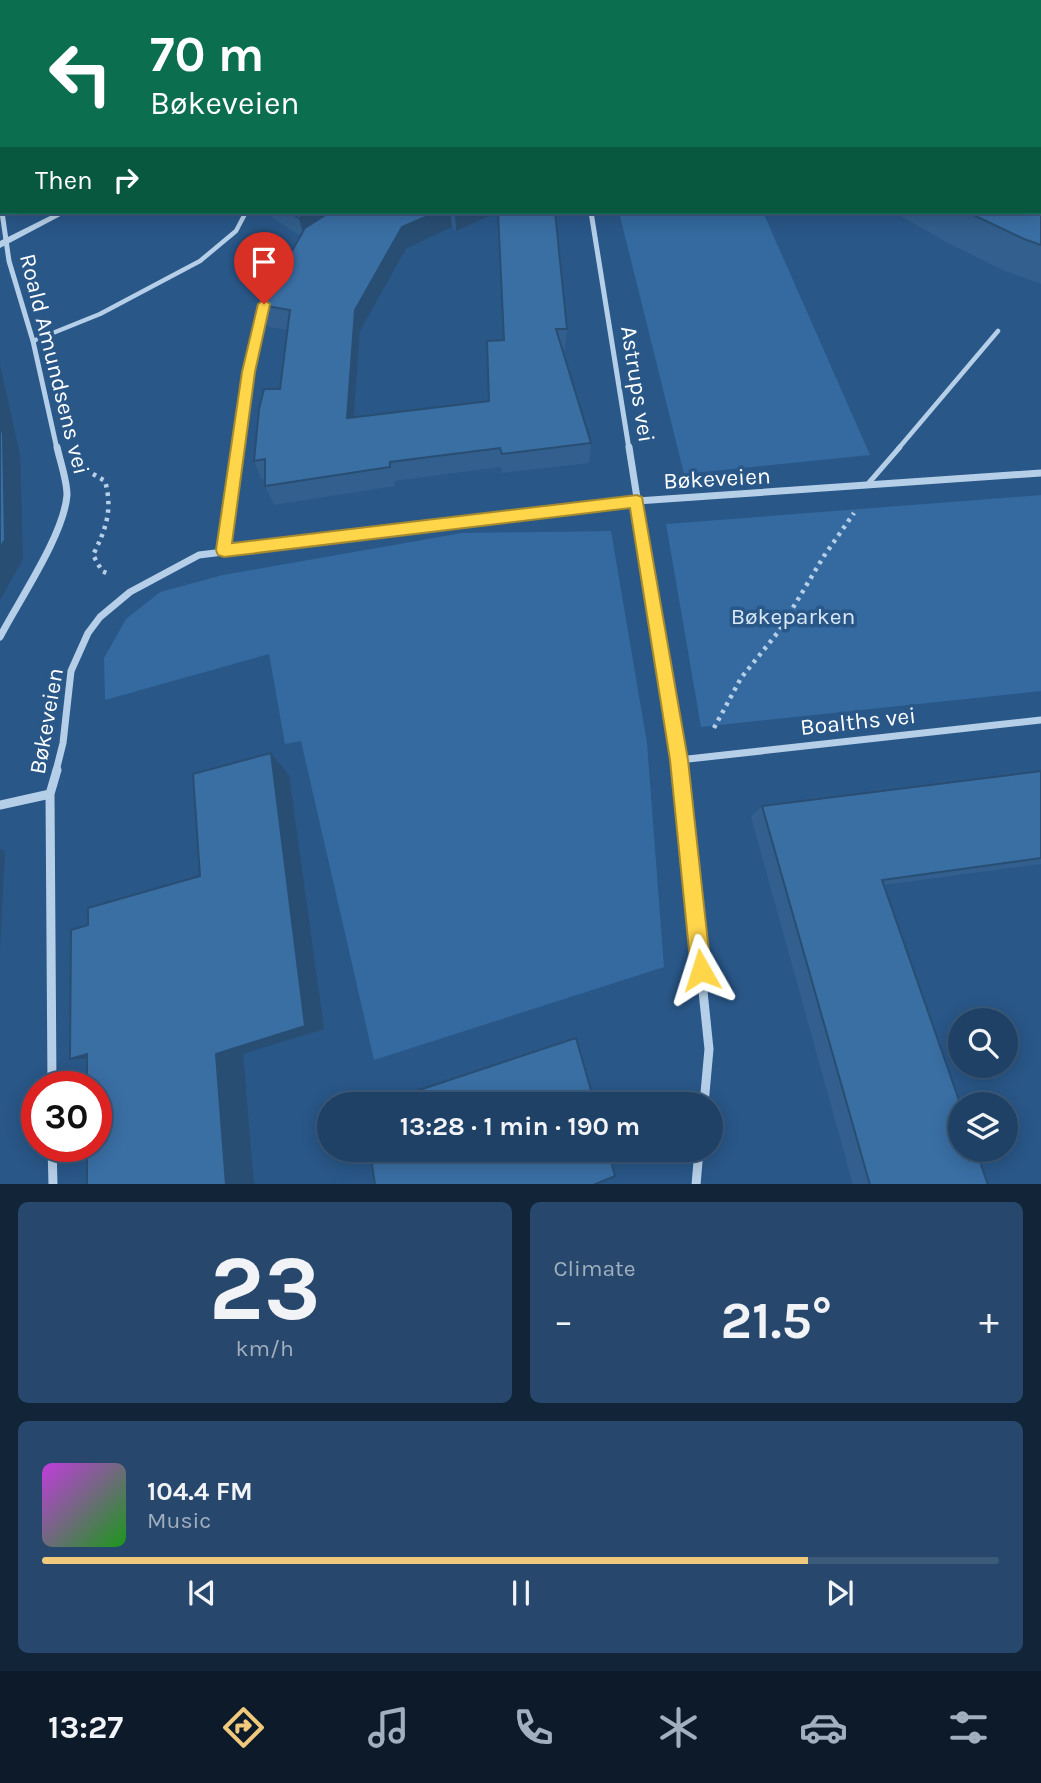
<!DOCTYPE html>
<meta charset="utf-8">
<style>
body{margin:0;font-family:Karla,sans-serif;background:#27486c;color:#f1f3f6;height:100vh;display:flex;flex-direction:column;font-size:26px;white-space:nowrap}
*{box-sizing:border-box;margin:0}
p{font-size:23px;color:#a1afbf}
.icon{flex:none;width:38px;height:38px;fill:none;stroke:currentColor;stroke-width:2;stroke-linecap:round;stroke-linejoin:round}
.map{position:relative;height:1184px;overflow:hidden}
.details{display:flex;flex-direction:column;gap:18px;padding:18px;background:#112438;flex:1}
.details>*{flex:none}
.guide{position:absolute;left:0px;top:0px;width:1041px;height:214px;box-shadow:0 4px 18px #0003,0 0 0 2px #3c5a7a;background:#0b6e4f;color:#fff;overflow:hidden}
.tools{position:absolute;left:948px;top:1008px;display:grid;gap:14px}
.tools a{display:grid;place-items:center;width:70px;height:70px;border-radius:50%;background:#1f4166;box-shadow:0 4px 18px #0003,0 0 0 2px #3c5a7a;font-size:35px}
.speed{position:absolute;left:21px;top:1071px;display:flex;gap:14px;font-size:35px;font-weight:700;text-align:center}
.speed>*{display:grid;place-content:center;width:91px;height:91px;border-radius:50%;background:#1f4166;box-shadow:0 4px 18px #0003,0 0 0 2px #3c5a7a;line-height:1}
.speed .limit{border:10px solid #d22;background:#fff;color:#111}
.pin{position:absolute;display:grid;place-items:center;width:60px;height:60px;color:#fff;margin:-72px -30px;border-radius:50% 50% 50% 0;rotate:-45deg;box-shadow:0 0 7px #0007}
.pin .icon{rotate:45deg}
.me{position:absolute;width:77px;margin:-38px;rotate:354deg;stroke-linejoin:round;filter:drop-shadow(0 0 5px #0008)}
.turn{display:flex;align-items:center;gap:24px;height:147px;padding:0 35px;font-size:32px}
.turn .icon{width:91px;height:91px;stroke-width:2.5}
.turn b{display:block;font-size:49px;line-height:60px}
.then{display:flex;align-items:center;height:66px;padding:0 35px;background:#0003;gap:14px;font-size:26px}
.big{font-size:52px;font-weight:700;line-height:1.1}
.details .card{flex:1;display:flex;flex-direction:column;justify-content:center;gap:10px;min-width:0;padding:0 24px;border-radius:10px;background:#27486c}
.details .dial{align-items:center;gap:0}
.dial b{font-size:91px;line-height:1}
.song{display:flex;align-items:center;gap:21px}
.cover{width:84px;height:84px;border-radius:10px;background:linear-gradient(135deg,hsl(290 70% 55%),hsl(120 70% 35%))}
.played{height:7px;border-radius:4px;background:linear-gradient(90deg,#f0c97d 80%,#3c5a7a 80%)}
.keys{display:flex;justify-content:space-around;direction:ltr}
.heat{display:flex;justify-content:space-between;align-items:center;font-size:38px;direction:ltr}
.details .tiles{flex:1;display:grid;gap:18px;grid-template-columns:1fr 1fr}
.card:last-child{grid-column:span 2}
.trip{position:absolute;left:317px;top:1092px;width:406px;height:70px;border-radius:35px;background:#1f4166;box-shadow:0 4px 18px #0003,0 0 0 2px #3c5a7a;font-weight:700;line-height:70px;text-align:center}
.tabs{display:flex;height:112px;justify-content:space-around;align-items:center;background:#0c1a29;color:#a1afbf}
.tabs .icon{width:49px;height:49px}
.tabs .current{color:#f0c97d}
.tabs b{font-size:32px;color:#f1f3f6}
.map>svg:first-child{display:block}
</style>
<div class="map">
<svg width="1041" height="1185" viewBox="0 0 1041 1185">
<rect width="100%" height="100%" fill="#295788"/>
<!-- green -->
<path fill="#346a9f" d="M619 212H763L870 455 684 474Z
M1041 495V691L701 727 666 524Z
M611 531 647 743 664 967 374 1060 301 741 285 744 269 654 105 700 104 658 126 619 160 592 223 575 462 533Z"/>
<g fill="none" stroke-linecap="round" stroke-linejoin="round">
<!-- path -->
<path stroke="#b6cfe8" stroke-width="4.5" stroke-dasharray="3.5 5" stroke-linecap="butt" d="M93 474 105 481C113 510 106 529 93 555L102 571 109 574
M714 728 741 678 779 631 824 556 854 513"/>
<!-- service-far2 -->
<path stroke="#b6cfe8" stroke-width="3.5" d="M941 0 946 2"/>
<!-- service-far1 -->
<path stroke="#b6cfe8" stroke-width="4.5" d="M33 341 100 314 200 261 236 231 246 212
M898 449 998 331"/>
<!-- service -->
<path stroke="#b6cfe8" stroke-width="5" d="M867 485 900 447"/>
<!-- minor-far3 -->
<path stroke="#b6cfe8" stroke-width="4.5" d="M69 2 76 0
M0 194V197"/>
<!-- minor-far2 -->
<path stroke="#b6cfe8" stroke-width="5" d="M0 195 2 208
M2 212 9 261 33 341 57 449
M591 212 629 449
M238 449 248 372 264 303"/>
<!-- minor-far1 -->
<path stroke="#b6cfe8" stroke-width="7" d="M629 447 680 771
M224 550 238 447
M0 637C19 600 64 535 67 495 67 480 60 461 57 447
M679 760 1041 720
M56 771 63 743 71 671 88 633 100 617 130 592 199 555 637 501 1041 473"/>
<!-- minor -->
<path stroke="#b6cfe8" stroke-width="9" d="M680 770 709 1049 704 1104
M50 794 57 770
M0 805 50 794 52 1087
M52 1146 53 1185
M696 1185 699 1150"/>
<!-- tertiary -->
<path fill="#b6cfe8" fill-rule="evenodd" d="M1040 49H1041V54H1040Z
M58 212H68L0 248V241Z"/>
</g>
<!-- wall -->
<path fill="#325f8d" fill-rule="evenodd" d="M737 0H927L930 2H739Z
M952 0H1041V31L1040 30V2Z
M1041 203V284L1005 271 946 242 894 212H1040Z
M264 212H555L567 329 565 350H562L591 443 589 463 502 473 501 467 394 481 395 486 274 505 265 486V479L262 480 254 461 280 389 287 330 268 327 261 305 300 236ZM498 212 504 340 489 401 353 418 360 331 406 249 452 227 456 231Z
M1041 771V864L884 885 988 1185H853L751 817 762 806Z"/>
<!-- shaded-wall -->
<path fill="#294e73" d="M1018 0H1036L1035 2H1010Z
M310 212H349L305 240 299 218Z
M437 212H450L452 227 406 249 360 331 352 438 347 418 355 310 402 227Z
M455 212H498L456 231Z
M0 365 20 455 23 559 0 600Z
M271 753 289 775 324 1029 243 1054 254 1185H226L216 1054Z
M0 849 5 851 0 950Z
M87 1054 109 1059H70Z"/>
<!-- building -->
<path fill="#3a6fa4" stroke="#294e73" stroke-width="2" d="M220 0H557V2H221Z
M774 0H927L930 2H776Z
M952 0H1018L1010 2H951Z
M1040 203H1041V245L1024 239 967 212H1040Z
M289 212H310L299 218Z
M330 212H437L402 227 355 310 347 418 489 401 487 341 504 340 498 212H555L567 329H556L591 443 502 454 500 448 390 462V467L265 486V459L254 461 259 409 264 389H280L290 310 261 305 305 228Z
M0 421 3 435 5 540 0 548Z
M271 753 305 1026 216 1054 226 1185H87V1146H96V1087H87V1054L70 1059 71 930 88 925V908L200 876 193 774Z
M1041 771V858L882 880 961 1106V1150H976L988 1185H870L762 806Z
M576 1038 595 1104H377Z
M370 1150H608L615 1176 593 1185H375Z"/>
<!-- route -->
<path fill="#ffd54a" stroke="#a68a30" stroke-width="2" d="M264 300 270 304 255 372 232 543 637 495 642 497 688 760 711 970 708 977 701 980 694 977 691 970 670 760 630 508 224 557 218 555 216 550 242 372 258 304Z"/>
<g text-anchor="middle" stroke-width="7" stroke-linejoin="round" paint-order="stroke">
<!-- street labels -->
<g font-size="23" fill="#fff" stroke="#295788">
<text transform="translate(55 364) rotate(76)" y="8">Roald Amundsens vei</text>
<text transform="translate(638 384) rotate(81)" y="8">Astrups vei</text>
<text transform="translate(717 478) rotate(-3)" y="8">Bøkeveien</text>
<text transform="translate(46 721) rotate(-80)" y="8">Bøkeveien</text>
<text transform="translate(858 721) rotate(-6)" y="8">Boalths vei</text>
</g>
<!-- park labels -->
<g font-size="23" fill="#d9e8f7" stroke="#295788">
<text x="793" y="624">Bøkeparken</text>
</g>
</g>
</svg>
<div class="tools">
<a><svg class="icon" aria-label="search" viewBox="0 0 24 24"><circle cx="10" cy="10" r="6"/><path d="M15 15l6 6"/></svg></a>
<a><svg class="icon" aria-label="layers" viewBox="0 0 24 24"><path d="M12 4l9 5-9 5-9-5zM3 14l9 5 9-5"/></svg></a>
</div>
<div class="speed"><div class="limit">30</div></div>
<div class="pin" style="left:264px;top:304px;background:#d93025"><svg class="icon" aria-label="arrive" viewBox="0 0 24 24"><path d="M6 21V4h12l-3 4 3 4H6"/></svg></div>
<svg class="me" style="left:701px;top:970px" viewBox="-20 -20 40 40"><path d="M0-17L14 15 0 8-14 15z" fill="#ffd54a" stroke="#fff" stroke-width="4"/></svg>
<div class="trip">13:28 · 1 min · 190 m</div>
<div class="guide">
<div class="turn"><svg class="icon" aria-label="left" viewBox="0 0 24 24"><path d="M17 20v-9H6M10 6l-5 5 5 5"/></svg><div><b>70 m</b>Bøkeveien</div></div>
<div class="then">Then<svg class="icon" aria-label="right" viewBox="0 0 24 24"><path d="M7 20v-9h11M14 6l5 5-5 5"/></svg></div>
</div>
</div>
<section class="details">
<div class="tiles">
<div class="card dial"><b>23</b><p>km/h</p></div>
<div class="card"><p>Climate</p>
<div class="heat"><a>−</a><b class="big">21.5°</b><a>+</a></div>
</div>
<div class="card">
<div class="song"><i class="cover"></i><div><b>104.4 FM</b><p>Music</p></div></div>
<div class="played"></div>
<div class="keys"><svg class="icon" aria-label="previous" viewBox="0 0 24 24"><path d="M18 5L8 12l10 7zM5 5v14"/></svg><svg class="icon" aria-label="pause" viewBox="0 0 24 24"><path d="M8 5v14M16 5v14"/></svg><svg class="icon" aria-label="next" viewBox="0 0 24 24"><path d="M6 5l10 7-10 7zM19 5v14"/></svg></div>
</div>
</div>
</section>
<nav class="tabs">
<b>13:27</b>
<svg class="icon current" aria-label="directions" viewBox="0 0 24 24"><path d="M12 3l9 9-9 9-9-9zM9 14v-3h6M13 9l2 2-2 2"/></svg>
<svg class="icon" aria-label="music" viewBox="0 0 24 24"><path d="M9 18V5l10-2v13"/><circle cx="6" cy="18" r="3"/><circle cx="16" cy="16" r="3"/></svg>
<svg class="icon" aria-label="phone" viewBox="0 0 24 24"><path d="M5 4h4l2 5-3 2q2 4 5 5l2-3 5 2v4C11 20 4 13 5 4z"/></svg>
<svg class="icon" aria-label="climate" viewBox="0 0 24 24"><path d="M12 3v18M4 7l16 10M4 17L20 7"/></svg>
<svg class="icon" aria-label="car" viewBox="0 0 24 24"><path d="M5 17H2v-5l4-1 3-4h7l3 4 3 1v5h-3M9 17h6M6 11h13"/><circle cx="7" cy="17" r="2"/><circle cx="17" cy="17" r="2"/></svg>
<svg class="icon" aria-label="filters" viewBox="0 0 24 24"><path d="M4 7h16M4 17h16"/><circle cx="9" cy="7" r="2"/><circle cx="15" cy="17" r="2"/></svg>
</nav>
